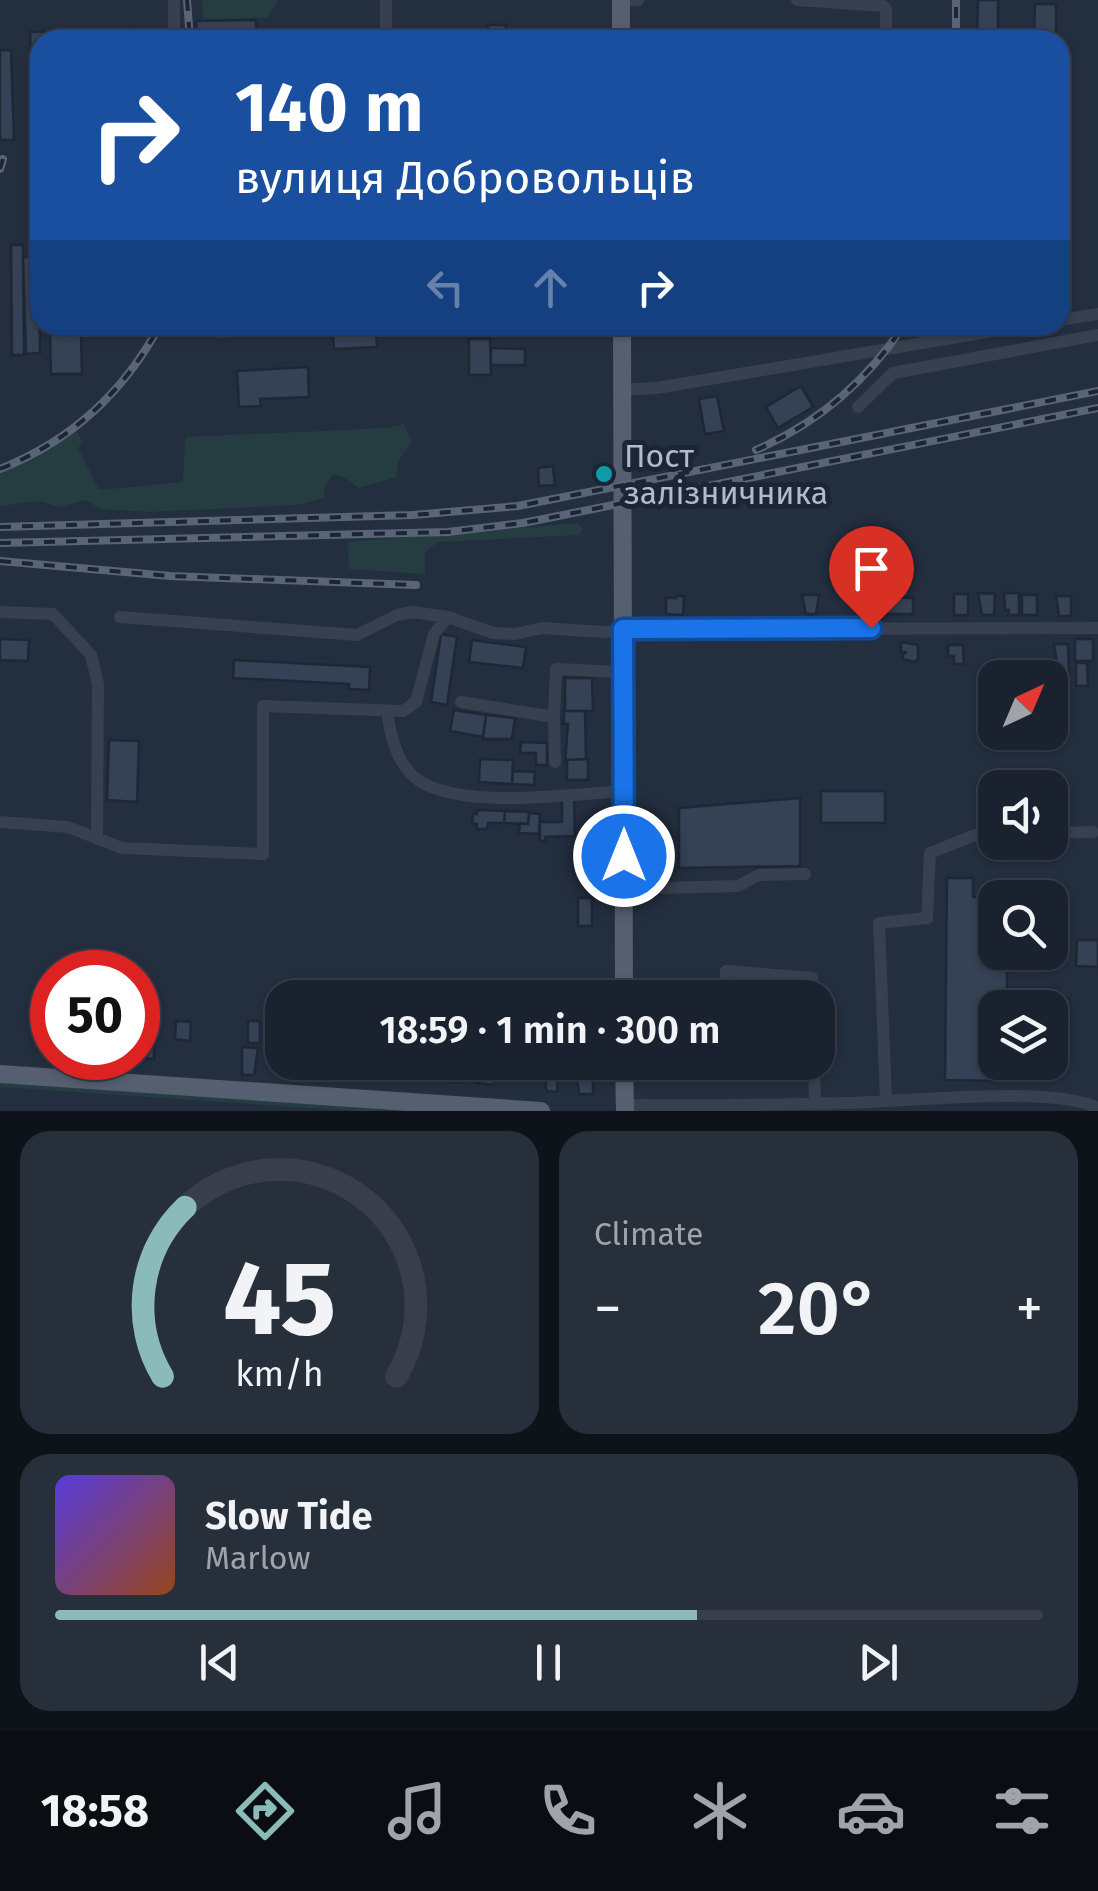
<!DOCTYPE html>
<meta charset="utf-8">
<style>
body{margin:0;font-family:"Fira Sans",sans-serif;background:#272f3b;color:#f1f3f6;height:100vh;display:flex;flex-direction:column;font-size:38px;white-space:nowrap}
*{box-sizing:border-box;margin:0}
p{font-size:32px;color:#9fa4aa}
.icon{flex:none;width:55px;height:55px;fill:none;stroke:currentColor;stroke-width:2;stroke-linecap:round;stroke-linejoin:round}
.map{position:relative;height:1111px;overflow:hidden}
.side{display:flex;flex-direction:column;gap:20px;padding:20px;background:#0e131a;flex:1}
.side>*{flex:none}
.top-card{position:absolute;left:30px;top:30px;width:1040px;height:305px;border-radius:30px;box-shadow:0 2px 8px #0004,0 0 0 2px #383f4b;background:#1a4fa0;color:#fff;overflow:hidden}
.needle{width:65px;rotate:44deg}
.buttons{position:absolute;left:978px;top:660px;display:grid;gap:20px}
.buttons a{display:grid;place-items:center;width:90px;height:90px;border-radius:20px;background:#1a222f;box-shadow:0 2px 8px #0004,0 0 0 2px #383f4b;font-size:50px}
.speed{position:absolute;left:30px;top:950px;display:flex;gap:20px;font-size:50px;font-weight:700;text-align:center}
.speed>*{display:grid;place-content:center;width:130px;height:130px;border-radius:50%;background:#1a222f;box-shadow:0 2px 8px #0004,0 0 0 2px #383f4b;line-height:1}
.speed .limit{border:15px solid #d22;background:#fff;color:#111}
.pin{position:absolute;display:grid;place-items:center;width:85px;height:85px;color:#fff;margin:-102px -42px;border-radius:50% 50% 50% 0;rotate:-45deg;box-shadow:0 0 10px #0007}
.pin .icon{rotate:45deg}
.me{position:absolute;width:110px;margin:-55px;rotate:0deg;stroke-linejoin:round;filter:drop-shadow(0 0 8px #0008)}
.turn{display:flex;align-items:center;gap:35px;height:210px;padding:0 40px;font-size:45px}
.turn .icon{width:130px;height:130px;stroke-width:2.5}
.turn b{display:block;font-size:70px;line-height:85px}
.lanes{display:flex;align-items:center;height:95px;padding:0 40px;background:#0003;justify-content:center;gap:50px;direction:ltr}
.lanes .off{opacity:.35}
.big{font-size:75px;font-weight:600;line-height:1.1}
.side .widget{flex:1;display:flex;flex-direction:column;justify-content:center;gap:15px;min-width:0;padding:0 35px;border-radius:30px;background:#272f3b}
.side .dial{align-items:center;gap:0}
.dial svg{height:260px;overflow:visible;fill:none;stroke:#383f4b;stroke-width:7;stroke-linecap:round;text-anchor:middle}
.dial text{fill:#f1f3f6;stroke:none}
.song{display:flex;align-items:center;gap:30px}
.cover{width:120px;height:120px;border-radius:15px;background:linear-gradient(135deg,hsl(250 70% 55%),hsl(20 70% 35%))}
.played{height:10px;border-radius:5px;background:linear-gradient(90deg,#8bbbb9 65%,#383f4b 65%)}
.keys{display:flex;justify-content:space-around;direction:ltr}
.heat{display:flex;justify-content:space-between;align-items:center;font-size:55px;direction:ltr}
.side .tiles{flex:1;display:grid;gap:20px;grid-template-columns:1fr 1fr}
.widget:last-child{grid-column:span 2}
.trip{position:absolute;left:265px;top:980px;width:570px;height:100px;border-radius:30px;background:#1a222f;box-shadow:0 2px 8px #0004,0 0 0 2px #383f4b;font-weight:600;line-height:100px;text-align:center}
.tabs{display:flex;height:160px;justify-content:space-around;align-items:center;background:#0a0e13;color:#9fa4aa}
.tabs .icon{width:70px;height:70px}
.tabs .on{color:#8bbbb9}
.tabs b{font-size:45px;color:#f1f3f6}
.map>svg:first-child{display:block}
</style>
<div class="map">
<svg width="1098" height="1111" viewBox="0 0 1098 1111">
<rect width="100%" height="100%" fill="#232e3f"/>
<!-- green -->
<path fill="#253d40" d="M202 0H279L267 18 203 19Z
M404 424 412 442 399 460 396 477 359 488 342 476 333 474 324 489V498L297 505 148 512 100 509 86 500 59 507 39 501 0 506V473L52 448 77 430 82 443 78 448 99 490 183 482 185 437 386 428Z
M577 523 583 528 580 535 438 542 425 552V574L349 569 348 542Z
M0 1079 445 1111H355L0 1087Z"/>
<!-- building -->
<path fill="#354255" stroke="#1e2736" stroke-width="2.5" d="M978 0H998V40H977Z
M1035 4H1056V40H1034Z
M256 20V40H196V21Z
M488 25H506V40H488Z
M137 29 138 40H61V31Z
M61 31V40H40V174H34L30 32Z
M0 50H11L14 140H0Z
M11 245H23L24 355H12Z
M23 257H39L40 353 26 354Z
M793 325H824V334L793 335Z
M81 333 82 374H51L50 334Z
M376 333 377 347 334 349 333 335Z
M469 339H490L491 375H469Z
M491 348 525 349V365H491Z
M308 367 309 397 260 399 261 406 239 407 237 371Z
M801 386 813 407 778 428 766 407Z
M717 396 724 431 705 434 699 399Z
M553 466 555 485 539 486 538 468Z
M978 593 995 594 994 615H982Z
M1004 593H1019V615H1008L1009 610H1005Z
M954 594H968V615H954Z
M802 595H819L816 614H806Z
M1022 595H1037V615H1022Z
M676 596H684L683 615 666 614V598H676Z
M1056 596H1071V616H1059Z
M883 597 913 598V614H883Z
M441 634 457 637 447 705 431 702Z
M0 639 29 640 28 661 0 660Z
M1075 639H1093V661H1075Z
M472 640 526 647 523 668 469 662Z
M901 642 918 645V659L914 662 903 659V654L907 652H901Z
M1054 644H1068L1069 672H1058Z
M948 645H963L964 664H954V656H948Z
M234 660 370 667 369 690 349 689V684L233 678Z
M1076 663H1087L1088 686H1076Z
M565 678H592L593 711H565Z
M454 710 486 715 483 737 450 731Z
M564 711H585L586 759 567 760 565 764 568 724H564Z
M486 715 515 718 512 739H483Z
M109 740 139 741 137 802 107 800Z
M521 742 547 743V765H536V753H520Z
M480 759 513 760 512 784 479 782Z
M588 759V780H567V760Z
M513 771 535 772 534 785 512 784Z
M821 791H885V823H821Z
M800 798V866L679 868V808Z
M562 799H574L575 836 545 837 546 841H540V822H562Z
M477 810 505 811 504 823H488L487 829H476L477 824 472 823 473 814H477Z
M505 811 529 812 528 824 504 823Z
M529 813 540 814 539 834 519 833 520 823 528 824Z
M947 878H973V897H994V884H1014V898H995V952H1007V988H1058V999H1070L1069 1056H1050V1008H995V1062H1008V1081L945 1080Z
M578 898H592V926H578Z
M1077 940H1098V967L1076 966Z
M142 1016 156 1020V1040H143Z
M176 1021 191 1022 190 1041 175 1039Z
M248 1021H260V1043H248Z
M138 1040H154V1059L140 1058Z
M242 1047 258 1048 254 1075H242Z
M412 1062H431L430 1081 410 1079Z
M448 1062 463 1063 462 1082H451L452 1074H447Z
M480 1064 495 1065 494 1085 476 1083 473 1068H480Z
M580 1066H593V1094H579L576 1073H580Z
M546 1068H558L557 1092 546 1091Z"/>
<g fill="none" stroke-linecap="round" stroke-linejoin="round">
<!-- minor -->
<path stroke="#37404f" stroke-width="12" d="M174 0V40
M386 0V40
M797 0 883 6 886 9V40
M621 1 638 0
M1060 123 1065 147 1063 319
M1060 320 1098 314
M218 332 314 325
M622 390 657 388 1029 325
M858 407 893 373 1098 335
M0 612 53 614 91 655 98 684 97 839
M120 617 357 635 397 615 412 612 448 617 493 633 515 634 542 628 603 632 644 629 1098 628
M461 702 554 717 556 669 623 672
M387 711C390 733 395 758 412 775 449 812 573 794 624 791
M554 717 555 762
M0 822 68 827 122 848 263 854V706L403 711 416 702 434 634 448 617
M1050 833 1093 832
M624 889 738 886 759 875 805 874
M726 998V971L812 978V998
M814 1062 815 1103
M886 1101 879 923 927 918 930 853 975 835H995
M625 1105C698 1106 773 1105 847 1103 904 1102 1052 1085 1098 1108"/>
<!-- major -->
<path stroke="#555f6f" stroke-width="18" d="M621 0V40
M622 325 624 998
M624 1062 625 1111
M0 1074 541 1111"/>
<!-- rail casing -->
<g stroke="#596476" stroke-width="8">
<path id="rail" d="M187 0 190 40
M956 40V0
M0 169 3 159
M756 450C818 423 867 381 904 325
M0 469C71 441 124 392 160 325
M0 527 413 515 518 506 1098 391
M0 543 448 532 523 523 1098 408
M0 561 170 576 416 585"/>
</g>
<!-- rail -->
<use href="#rail" stroke="#1c2534" stroke-width="4" stroke-dasharray="11" stroke-linecap="butt"/>
</g>
<g fill="none" stroke-linecap="round" stroke-linejoin="round">
<!-- route casing -->
<g stroke="#114b97" stroke-width="25">
<path id="route" d="M624 856 623 629 871 628"/>
</g>
<!-- route -->
<use href="#route" stroke="#1a73e8" stroke-width="18"/>
</g>
<!-- markers -->
<circle fill="#0f9aa8" stroke="#1c2534" stroke-width="4" cx="604" cy="474" r="10"/>
<g text-anchor="middle" stroke-width="10" stroke-linejoin="round" paint-order="stroke">
<!-- poi labels -->
<g font-size="32" fill="#b3bbca" stroke="#1c2534" text-anchor="start">
<text x="624" y="467">Пост<tspan x="624" dy="37">залізничника</tspan></text>
</g>
</g>
</svg>
<div class="buttons">
<a><svg class="needle" viewBox="-14 -14 28 28"><path d="M0-13l5 13h-10z" fill="#e53935"/><path d="M0 13l5-13h-10z" fill="#9fa4aa"/></svg></a>
<a><svg class="icon" aria-label="sound" viewBox="0 0 24 24"><path d="M4 9h4l5-4v14l-5-4H4zM17 9q2 3 0 6"/></svg></a>
<a><svg class="icon" aria-label="search" viewBox="0 0 24 24"><circle cx="10" cy="10" r="6"/><path d="M15 15l6 6"/></svg></a>
<a><svg class="icon" aria-label="layers" viewBox="0 0 24 24"><path d="M12 4l9 5-9 5-9-5zM3 14l9 5 9-5"/></svg></a>
</div>
<div class="speed"><div class="limit">50</div></div>
<div class="pin" style="left:871px;top:628px;background:#d93025"><svg class="icon" aria-label="arrive" viewBox="0 0 24 24"><path d="M6 21V4h12l-3 4 3 4H6"/></svg></div>
<svg class="me" style="left:624px;top:856px" viewBox="-20 -20 40 40"><circle r="17" fill="#1a73e8" stroke="#fff" stroke-width="3"/><path d="M0-11L8 9 0 5-8 9z" fill="#fff"/></svg>
<div class="trip">18:59 · 1 min · 300 m</div>
<div class="top-card">
<div class="turn"><svg class="icon" aria-label="right" viewBox="0 0 24 24"><path d="M7 20v-9h11M14 6l5 5-5 5"/></svg><div><b>140 m</b>вулиця Добровольців</div></div>
<div class="lanes"><svg class="icon off" aria-label="left" viewBox="0 0 24 24"><path d="M17 20v-9H6M10 6l-5 5 5 5"/></svg><svg class="icon off" aria-label="ahead" viewBox="0 0 24 24"><path d="M12 20V5M6 11l6-6 6 6"/></svg><svg class="icon" aria-label="right" viewBox="0 0 24 24"><path d="M7 20v-9h11M14 6l5 5-5 5"/></svg></div>
</div>
</div>
<section class="side">
<div class="tiles">
<div class="widget dial"><svg viewBox="0 0 100 80">
<path d="M14 69A42 42 0 1 1 86 69"/>
<path d="M14 69A42 42 0 0 1 21 17" stroke="#8bbbb9"/>
<text x="50" y="56" font-size="32" font-weight="700">45</text>
<text x="50" y="72" font-size="11">km/h</text>
</svg></div>
<div class="widget"><p>Climate</p>
<div class="heat"><a>−</a><b class="big">20°</b><a>+</a></div>
</div>
<div class="widget">
<div class="song"><i class="cover"></i><div><b>Slow Tide</b><p>Marlow</p></div></div>
<div class="played"></div>
<div class="keys"><svg class="icon" aria-label="previous" viewBox="0 0 24 24"><path d="M18 5L8 12l10 7zM5 5v14"/></svg><svg class="icon" aria-label="pause" viewBox="0 0 24 24"><path d="M8 5v14M16 5v14"/></svg><svg class="icon" aria-label="next" viewBox="0 0 24 24"><path d="M6 5l10 7-10 7zM19 5v14"/></svg></div>
</div>
</div>
</section>
<nav class="tabs">
<b>18:58</b>
<svg class="icon on" aria-label="directions" viewBox="0 0 24 24"><path d="M12 3l9 9-9 9-9-9zM9 14v-3h6M13 9l2 2-2 2"/></svg>
<svg class="icon" aria-label="music" viewBox="0 0 24 24"><path d="M9 18V5l10-2v13"/><circle cx="6" cy="18" r="3"/><circle cx="16" cy="16" r="3"/></svg>
<svg class="icon" aria-label="phone" viewBox="0 0 24 24"><path d="M5 4h4l2 5-3 2q2 4 5 5l2-3 5 2v4C11 20 4 13 5 4z"/></svg>
<svg class="icon" aria-label="climate" viewBox="0 0 24 24"><path d="M12 3v18M4 7l16 10M4 17L20 7"/></svg>
<svg class="icon" aria-label="car" viewBox="0 0 24 24"><path d="M5 17H2v-5l4-1 3-4h7l3 4 3 1v5h-3M9 17h6M6 11h13"/><circle cx="7" cy="17" r="2"/><circle cx="17" cy="17" r="2"/></svg>
<svg class="icon" aria-label="filters" viewBox="0 0 24 24"><path d="M4 7h16M4 17h16"/><circle cx="9" cy="7" r="2"/><circle cx="15" cy="17" r="2"/></svg>
</nav>
